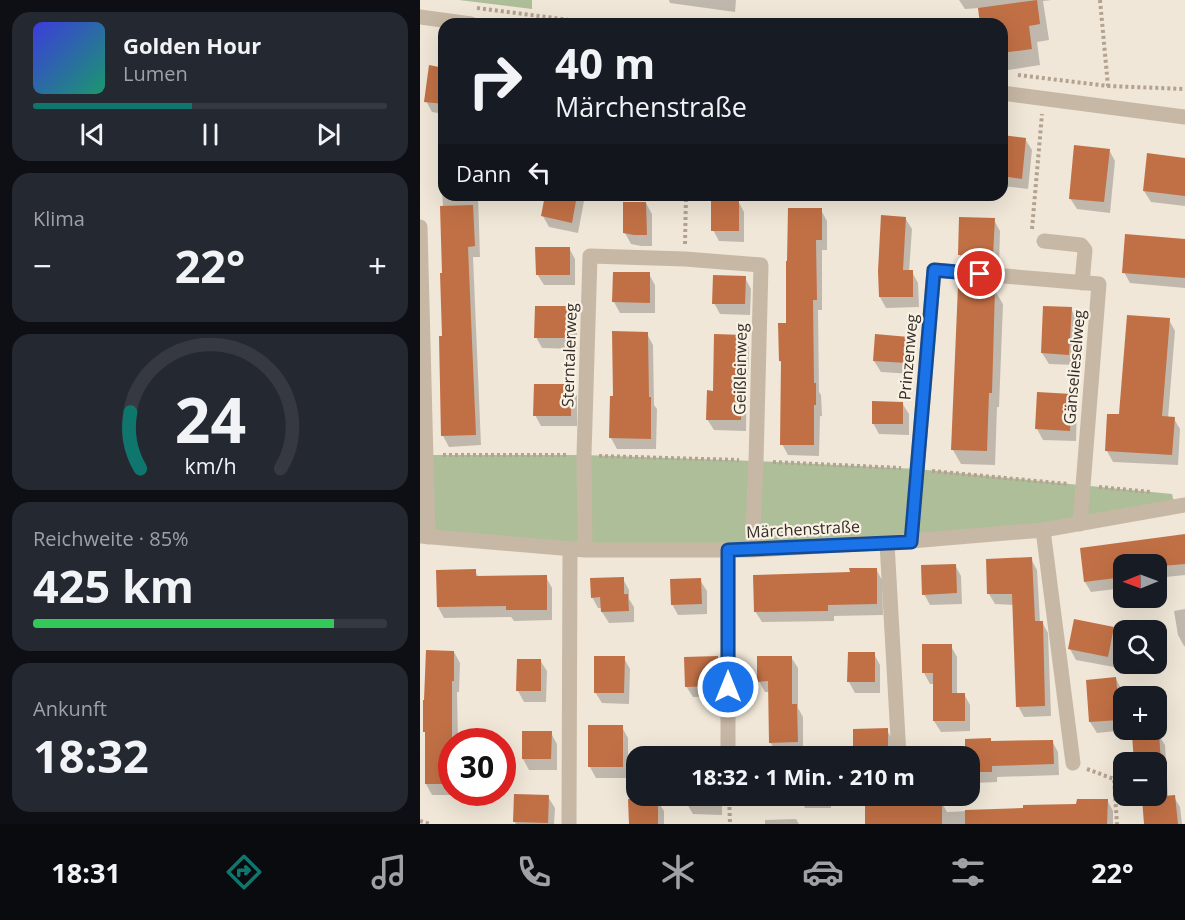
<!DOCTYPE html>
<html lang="de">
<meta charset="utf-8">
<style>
body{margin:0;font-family:"Open Sans",sans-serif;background:#242831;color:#f1f3f6;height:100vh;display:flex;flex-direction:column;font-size:22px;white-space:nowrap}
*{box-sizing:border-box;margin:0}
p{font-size:20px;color:#9ea1a6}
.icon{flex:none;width:33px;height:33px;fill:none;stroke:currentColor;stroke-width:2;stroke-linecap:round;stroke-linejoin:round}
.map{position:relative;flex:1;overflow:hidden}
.details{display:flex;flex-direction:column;gap:12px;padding:12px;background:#0d0f14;width:420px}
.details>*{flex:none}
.hud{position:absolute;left:18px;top:18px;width:570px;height:183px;border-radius:18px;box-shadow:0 6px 24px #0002;background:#171b24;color:#f1f3f6;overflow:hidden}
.needle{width:39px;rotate:269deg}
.buttons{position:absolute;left:693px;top:554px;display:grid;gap:12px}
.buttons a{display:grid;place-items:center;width:54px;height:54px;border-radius:12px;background:#171b24;box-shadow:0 6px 24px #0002;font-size:30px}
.speed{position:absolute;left:18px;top:728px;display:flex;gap:12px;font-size:30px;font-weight:700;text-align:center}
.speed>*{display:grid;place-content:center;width:78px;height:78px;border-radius:50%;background:#171b24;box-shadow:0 6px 24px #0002;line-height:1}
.speed .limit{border:9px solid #d22;background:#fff;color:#111}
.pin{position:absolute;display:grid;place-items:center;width:51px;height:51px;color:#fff;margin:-26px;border:3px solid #fff;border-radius:50%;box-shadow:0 2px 6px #0007}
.me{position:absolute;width:66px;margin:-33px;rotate:0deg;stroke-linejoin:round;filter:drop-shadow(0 0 4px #0008)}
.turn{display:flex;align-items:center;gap:21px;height:126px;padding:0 18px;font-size:27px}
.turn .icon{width:78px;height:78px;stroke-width:2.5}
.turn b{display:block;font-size:42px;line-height:51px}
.then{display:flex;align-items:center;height:57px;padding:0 18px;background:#0003;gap:12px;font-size:22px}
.big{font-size:45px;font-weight:700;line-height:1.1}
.details .widget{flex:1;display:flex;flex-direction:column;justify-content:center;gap:9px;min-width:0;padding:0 21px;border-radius:18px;background:#242831}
.details .dial{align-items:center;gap:0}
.dial svg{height:156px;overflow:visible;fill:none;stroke:#363941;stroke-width:7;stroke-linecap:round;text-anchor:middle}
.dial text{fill:#f1f3f6;stroke:none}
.song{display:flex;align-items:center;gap:18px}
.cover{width:72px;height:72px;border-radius:9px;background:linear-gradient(135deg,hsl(240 70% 55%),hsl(160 70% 35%))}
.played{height:6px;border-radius:3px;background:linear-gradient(90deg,#0f766e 45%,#363941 45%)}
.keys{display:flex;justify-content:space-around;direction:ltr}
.heat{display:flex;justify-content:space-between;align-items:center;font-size:33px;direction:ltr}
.charge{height:9px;border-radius:4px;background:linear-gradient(90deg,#34c759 85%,#363941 0)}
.trip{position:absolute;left:206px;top:746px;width:354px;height:60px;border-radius:18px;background:#171b24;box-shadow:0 6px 24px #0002;font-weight:700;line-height:60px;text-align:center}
.dock{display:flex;height:96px;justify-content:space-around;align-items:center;background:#090b0e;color:#9ea1a6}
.dock .icon{width:42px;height:42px}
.dock .selected{color:#0f766e}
.dock b{font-size:27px;color:#f1f3f6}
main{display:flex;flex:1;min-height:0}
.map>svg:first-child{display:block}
</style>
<main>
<section class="details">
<div class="widget">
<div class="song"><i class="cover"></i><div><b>Golden Hour</b><p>Lumen</p></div></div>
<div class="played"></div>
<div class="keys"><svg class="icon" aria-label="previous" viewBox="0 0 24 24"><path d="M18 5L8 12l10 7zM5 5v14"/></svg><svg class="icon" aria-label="pause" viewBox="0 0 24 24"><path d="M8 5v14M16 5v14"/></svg><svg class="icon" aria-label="next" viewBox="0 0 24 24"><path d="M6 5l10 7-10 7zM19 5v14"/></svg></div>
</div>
<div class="widget"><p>Klima</p>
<div class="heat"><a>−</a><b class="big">22°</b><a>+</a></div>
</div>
<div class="widget dial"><svg viewBox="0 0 100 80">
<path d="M14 69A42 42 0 1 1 86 69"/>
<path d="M14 69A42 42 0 0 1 9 40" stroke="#0f766e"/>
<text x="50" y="56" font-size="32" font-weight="700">24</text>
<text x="50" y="72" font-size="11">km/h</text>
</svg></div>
<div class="widget"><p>Reichweite · 85%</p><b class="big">425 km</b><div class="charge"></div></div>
<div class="widget"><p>Ankunft</p><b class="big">18:32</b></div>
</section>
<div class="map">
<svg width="765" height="824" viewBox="0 0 765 824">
<rect width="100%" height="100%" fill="#f0e7d8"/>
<!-- green -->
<path fill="#aebe99" d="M39 0H112V9Z
M0 455H164L336 461 497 469 752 494 755 506 660 524 332 550 0 536Z"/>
<!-- shadow -->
<path fill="#0003" d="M249 0H316L315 12 250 3Z
M539 0H632L623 1 629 40 617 42 620 65 588 70 582 60V24H562L559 8 545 9Z
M24 69V114L12 112 6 101Z
M582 137 605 139 612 150 608 189 582 186Z
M20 149H24V195H58L60 257H53L61 445 29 447 23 436V208Z
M689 150 695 161 690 213 657 209 650 198Z
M765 159V206L731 202 724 191Z
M127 195H160L164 201 158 233 129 227 123 216Z
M467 195H502L501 200Z
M318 201 324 212V242L299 241 293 230Z
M226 203 232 214V246H221L211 244 205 233Z
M401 210 407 221V250H402V310H398L399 392 401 395 402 416H400L399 456 368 455 362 444V364L360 361 368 324Z
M485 218 492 229 489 272H492L498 283 499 307 466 308 460 297Z
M574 220 580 231 579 266 546 265 539 254Z
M765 241V288L710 283 704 272Z
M149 248 155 259V285H124L117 274Z
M229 274 235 285V313H200L194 302Z
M325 278 331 289 330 315 300 314 294 303Z
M574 289 583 304 579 407H577L575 465 541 464 533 450Z
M151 308 157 319V349L122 348 116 337Z
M651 309 657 320 655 365 629 364 622 353Z
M749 320 755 331 748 418 754 419 760 429 758 465 693 462 687 451 700 416Z
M227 334 233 345 234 405 237 409 236 449H197L191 438 194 397Z
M323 337 329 348 328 375H327L326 431 294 430 287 419 294 392Z
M488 338 495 349 493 374 461 372 454 361Z
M150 386 157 396V426H121L115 415Z
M651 395 657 406 656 441 623 440 617 429Z
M482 403 489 414V435L459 434 453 423Z
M765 536V575L736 578V564H704V588L671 592 665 582 661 549Z
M611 559 617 570 620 622H622L628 633 631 716 604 717 598 706 594 605 575 604 569 594Z
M535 565 541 576 542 604 510 605 504 594Z
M456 569 462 580 463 615 414 616V621L342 622 335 611 431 573Z
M55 571 59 578 126 577 132 588V620L94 621 91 617 24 618 18 607Z
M203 579 209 590V599L214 607V622L189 623 182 612V608H178L172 597Z
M280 580 287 591V614L258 615 252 604Z
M765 609V646H764L758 635 754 611Z
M693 629 699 639 694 667 656 660 650 649Z
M531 646 537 657V694H544L550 705V731L521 732 514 721V684H510L504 673Z
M34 652 40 663 39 692H37L38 741H32V792H42V795H12L6 784V735L5 732Z
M454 654 460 665V693H435L429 682Z
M297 657 304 668V696L273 697 266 686Z
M371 657 378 668V708L383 717V753H357L350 742 349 692H345L339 681Z
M204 658 210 669 209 704 182 703 175 692Z
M120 660 127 671 126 702H104L98 691Z
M696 679 702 690 704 729 705 730 677 733 670 722Z
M202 727 208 738V778H176L170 767Z
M467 730 473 741V756H435Z
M131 733 137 744V770H109L103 759Z
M738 734 745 745 748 797H754L760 807 762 824H726L723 795H736V762H715Z
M570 740 572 743 632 741 638 752 639 775 577 777V782L553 783 549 776V756H546Z
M267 795H302V815L273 814 267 804Z
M379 795H411V808H385Z
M474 795 477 802 521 801 527 812 658 806 687 800 693 811V824H447Z
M128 797 135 808 134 824H96L95 822Z
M237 800 244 811V824H210Z
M376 819 379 824H345V820Z"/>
<!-- building -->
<path fill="#c17045" d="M617 0 620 24 609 26 612 49 582 53V24H560L558 8Z
M9 65 24 68V104L4 102Z
M582 135 606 138 602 179 582 176Z
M654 145 690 149 684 202 649 199Z
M727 153 765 158V196L723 191Z
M125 195H157L152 223 121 216Z
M291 200H319V231H291Z
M203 202H226L227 235H214L203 233Z
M53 205 55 246 48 247 56 435 21 436 19 336H22L20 273H22L20 206Z
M368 208H402V240H396L397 300H393L394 383H396V405H394V445H360L361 361H359L358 323H366V261H367Z
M461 215 486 217 483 270H493V297H459L458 271Z
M539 217 575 218 573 256 538 255Z
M705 234 765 239V278L702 273Z
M115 247H150V275H116Z
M193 272H230V303L192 302Z
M293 275 326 276 325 304H292Z
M538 286 575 288 572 393H569L567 451 531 450Z
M115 306H152L151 338H114Z
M623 306 652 307 649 355 621 353Z
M707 315 750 318 742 416 755 417 752 455 685 451 687 414H699Z
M192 331 228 332 229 397H231V439L189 438 190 396H193Z
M294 334 324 335 323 364H322L321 420H286L287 390 293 391Z
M455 334 489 337 487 363 453 361Z
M114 384H151V416H113Z
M617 392 652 394 650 431 615 429Z
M452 401 483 402V424H452Z
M765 534V564L742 566 741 564H704V577L664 582 660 548Z
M612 557 615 621H623L625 706 596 707 592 594H567L566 559Z
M536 564 537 593 502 595 501 565Z
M429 568H457V604L408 605V611L334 612 333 575 430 572Z
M56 569V576L127 575V610H86V606L17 607 16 570Z
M204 577V594H208L209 611 181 612 180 597 171 598 170 578Z
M281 578 282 604 251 605 250 579Z
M654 619 694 627 688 657 648 649Z
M502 644H532V693H545V721H513V673H502Z
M6 650 34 651V681H32V784H5V732H3V700H4Z
M428 652H455V682H427Z
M174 656H205L204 693H174Z
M298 656V686L265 687 264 657Z
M337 656H372V704H377L378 742 349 743 348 681 337 682Z
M97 659H121V691H96Z
M696 677 700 720 669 722 666 680Z
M168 725H203V767H168Z
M468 728V756H433V729Z
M102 731H132L131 759H102Z
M739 733 741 762H714L712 735Z
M571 738V741L633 740 634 764 572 766V772H549V756H545V739Z
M94 794 129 795 128 823 93 822Z
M445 795H474L475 800 522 799V824H445Z
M755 795 758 824H724L722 798Z
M208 799H238V824H209Z
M657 799H688L687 824H545V810L603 808V805L656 804Z"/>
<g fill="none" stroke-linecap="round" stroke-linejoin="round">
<!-- path -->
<path stroke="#b3a28f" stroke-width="4" stroke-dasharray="3 3" stroke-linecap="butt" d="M680 0 688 86
M57 8 181 24
M598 75 688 86 765 89
M612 229 622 114
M265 244 266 195
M23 455H148
M179 456 319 460
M353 462 481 468
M512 471 648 484
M679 487 731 492
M667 769 694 779 697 824
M309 795 310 824
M0 821 10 824"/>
<!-- minor -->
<path stroke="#c7b8a5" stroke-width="15" d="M0 17 51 24
M582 93 765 117
M0 227 8 537
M624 241 661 245 665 250 662 283
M623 530 653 763
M0 536 165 550H332L491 541 623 530 765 505
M491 541 514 270 679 284 660 524
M467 543 479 756
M165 550 164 455 170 256 265 259 341 265 336 461 332 550
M308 550V756
M149 823 150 549"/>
</g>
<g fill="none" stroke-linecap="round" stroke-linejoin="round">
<!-- route casing -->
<g stroke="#114b97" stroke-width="15">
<path id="route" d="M308 687V550L491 542 514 270 560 274"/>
</g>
<!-- route -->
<use href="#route" stroke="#1a73e8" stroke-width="10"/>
</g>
<g text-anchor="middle" stroke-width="4.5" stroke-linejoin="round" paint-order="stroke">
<!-- street labels -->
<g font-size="16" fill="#332b26" stroke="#f8f1e4">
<text transform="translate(149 355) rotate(-88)" y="6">Sterntalerweg</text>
<text transform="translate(488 357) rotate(-85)" y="6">Prinzenweg</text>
<text transform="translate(654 367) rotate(-85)" y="6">Gänselieselweg</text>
<text transform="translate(320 369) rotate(-89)" y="6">Geißleinweg</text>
<text transform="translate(383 529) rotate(-3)" y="6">Märchenstraße</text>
</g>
</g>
</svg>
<div class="buttons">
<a><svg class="needle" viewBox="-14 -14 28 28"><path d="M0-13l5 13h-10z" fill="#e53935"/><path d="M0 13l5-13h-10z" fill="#9ea1a6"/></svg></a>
<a><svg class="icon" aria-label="search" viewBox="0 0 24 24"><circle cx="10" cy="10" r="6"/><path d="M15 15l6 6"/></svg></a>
<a>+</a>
<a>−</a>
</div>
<div class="speed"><div class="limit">30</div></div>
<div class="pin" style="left:560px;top:274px;background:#d93025"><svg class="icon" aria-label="arrive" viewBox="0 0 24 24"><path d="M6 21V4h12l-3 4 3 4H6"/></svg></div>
<svg class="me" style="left:308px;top:687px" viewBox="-20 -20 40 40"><circle r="17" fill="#1a73e8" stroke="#fff" stroke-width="3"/><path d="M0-11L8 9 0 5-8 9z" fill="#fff"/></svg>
<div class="trip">18:32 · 1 Min. · 210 m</div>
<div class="hud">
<div class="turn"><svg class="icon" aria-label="right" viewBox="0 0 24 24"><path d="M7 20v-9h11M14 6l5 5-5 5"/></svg><div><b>40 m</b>Märchenstraße</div></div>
<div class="then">Dann<svg class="icon" aria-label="left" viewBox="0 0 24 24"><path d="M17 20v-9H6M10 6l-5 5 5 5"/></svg></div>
</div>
</div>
</main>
<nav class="dock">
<b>18:31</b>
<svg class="icon selected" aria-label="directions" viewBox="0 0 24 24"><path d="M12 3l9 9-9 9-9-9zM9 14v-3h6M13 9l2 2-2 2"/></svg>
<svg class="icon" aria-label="music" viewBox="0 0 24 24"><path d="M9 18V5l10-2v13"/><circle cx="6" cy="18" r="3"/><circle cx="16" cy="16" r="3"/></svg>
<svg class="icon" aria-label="phone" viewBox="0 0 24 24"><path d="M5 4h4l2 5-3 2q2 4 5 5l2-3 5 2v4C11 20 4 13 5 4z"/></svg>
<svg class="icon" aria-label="climate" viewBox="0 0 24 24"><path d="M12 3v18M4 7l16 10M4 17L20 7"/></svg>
<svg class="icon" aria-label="car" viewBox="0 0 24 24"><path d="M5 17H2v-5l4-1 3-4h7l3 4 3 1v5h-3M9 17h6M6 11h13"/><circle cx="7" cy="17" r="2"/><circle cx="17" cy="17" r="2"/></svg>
<svg class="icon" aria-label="filters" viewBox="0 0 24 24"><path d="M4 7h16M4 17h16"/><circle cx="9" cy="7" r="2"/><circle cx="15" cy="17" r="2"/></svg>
<b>22°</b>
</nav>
